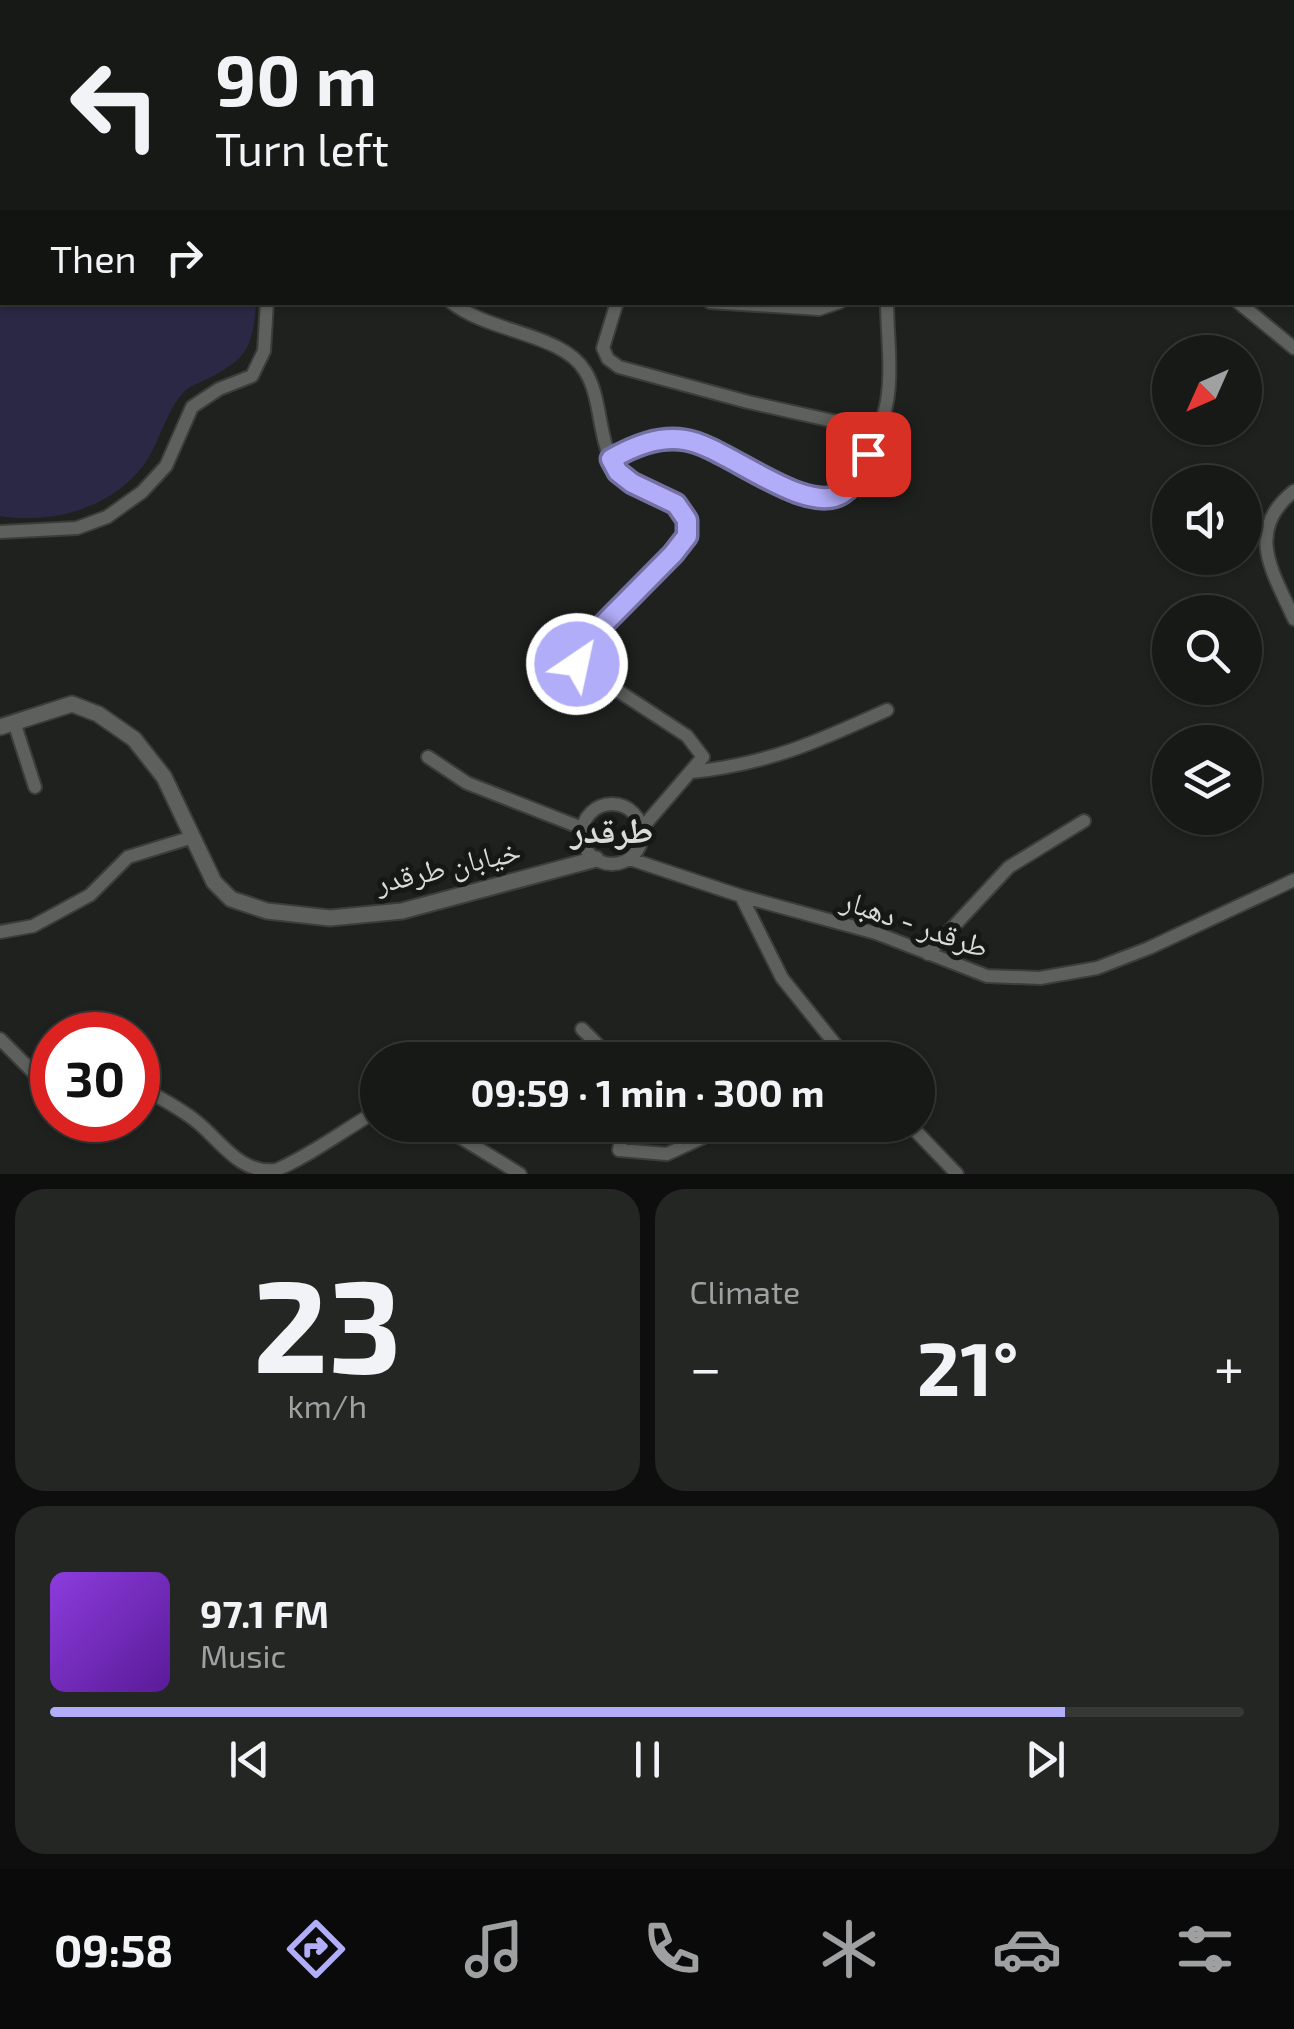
<!DOCTYPE html>
<meta charset="utf-8">
<style>
body{margin:0;font-family:"Exo 2","Noto Naskh Arabic",sans-serif;background:#242624;color:#f1f3f6;height:100vh;display:flex;flex-direction:column;font-size:38px;white-space:nowrap}
*{box-sizing:border-box;margin:0}
p{font-size:32px;color:#9ea0a1}
.icon{flex:none;width:55px;height:55px;fill:none;stroke:currentColor;stroke-width:2;stroke-linecap:round;stroke-linejoin:round}
.map{position:relative;height:1174px;overflow:hidden}
.details{display:flex;flex-direction:column;gap:15px;padding:15px;background:#0d0e0d;flex:1}
.details>*{flex:none}
.guide{position:absolute;left:0px;top:0px;width:1295px;height:305px;box-shadow:0 2px 8px #0004,0 0 0 2px #363836;background:#171917;color:#f1f3f6;overflow:hidden}
.needle{width:65px;rotate:225deg}
.buttons{position:absolute;left:1152px;top:335px;display:grid;gap:20px}
.buttons a{display:grid;place-items:center;width:110px;height:110px;border-radius:50%;background:#171917;box-shadow:0 2px 8px #0004,0 0 0 2px #363836;font-size:50px}
.speed{position:absolute;left:30px;top:1012px;display:flex;gap:20px;font-size:50px;font-weight:700;text-align:center}
.speed>*{display:grid;place-content:center;width:130px;height:130px;border-radius:50%;background:#171917;box-shadow:0 2px 8px #0004,0 0 0 2px #363836;line-height:1}
.speed .limit{border:15px solid #d22;background:#fff;color:#111}
.pin{position:absolute;display:grid;place-items:center;width:85px;height:85px;color:#fff;margin:-42px;border-radius:20px;box-shadow:0 5px 15px #0006}
.me{position:absolute;width:110px;margin:-55px;rotate:34deg;stroke-linejoin:round;filter:drop-shadow(0 0 8px #0008)}
.turn{display:flex;align-items:center;gap:35px;height:210px;padding:0 50px;font-size:45px}
.turn .icon{width:130px;height:130px;stroke-width:2.5}
.turn b{display:block;font-size:70px;line-height:85px}
.then{display:flex;align-items:center;height:95px;padding:0 50px;background:#0003;gap:20px;font-size:38px}
.big{font-size:75px;font-weight:700;line-height:1.1}
.details .card{flex:1;display:flex;flex-direction:column;justify-content:center;gap:15px;min-width:0;padding:0 35px;border-radius:30px;background:#242624}
.details .dial{align-items:center;gap:0}
.dial b{font-size:130px;line-height:1}
.song{display:flex;align-items:center;gap:30px}
.cover{width:120px;height:120px;border-radius:15px;background:linear-gradient(135deg,hsl(270 70% 55%),hsl(270 70% 35%))}
.played{height:10px;border-radius:5px;background:linear-gradient(90deg,#b2adf9 85%,#363836 85%)}
.keys{display:flex;justify-content:space-around;direction:ltr}
.heat{display:flex;justify-content:space-between;align-items:center;font-size:55px;direction:ltr}
.details .tiles{flex:1;display:grid;gap:15px;grid-template-columns:1fr 1fr}
.card:last-child{grid-column:span 2}
.trip{position:absolute;left:360px;top:1042px;width:575px;height:100px;border-radius:50px;background:#171917;box-shadow:0 2px 8px #0004,0 0 0 2px #363836;font-weight:700;line-height:100px;text-align:center}
.dock{display:flex;height:160px;justify-content:space-around;align-items:center;background:#090a09;color:#9ea0a1}
.dock .icon{width:70px;height:70px}
.dock .current{color:#b2adf9}
.dock b{font-size:45px;color:#f1f3f6}
.map>svg:first-child{display:block}
</style>
<div class="map">
<svg width="1294" height="1174" viewBox="0 0 1294 1174">
<rect width="100%" height="100%" fill="#1f211f"/>
<!-- green -->
<path fill="#2a2844" d="M0 122 2 302 256 303C253 342 250 357 213 376 205 381 193 384 186 390 167 409 162 435 149 457 118 507 54 525 0 516Z"/>
<!-- forest -->
<path fill="#565378" d="M840 0H1294V127L1292 2Z"/>
<g fill="none" stroke-linecap="round" stroke-linejoin="round">
<!-- minor casing -->
<g stroke="#3b3d3b" stroke-width="16">
<path id="minor" d="M121 2 125 0
M0 98 2 96
M0 109 2 110
M1292 162H1294
M451 302C489 333 562 333 585 371 604 401 596 445 620 473 635 491 663 492 678 508 685 515 691 525 687 535 681 554 595 632 576 652L577 664 687 736 703 757 642 828
M617 302 603 348 608 359 619 367 748 402 878 431
M710 302 819 309 840 302
M1238 302 1294 348
M611 459C634 446 656 437 684 439 714 443 739 467 766 479 785 487 810 500 832 497 859 494 886 419 888 394 892 365 887 332 887 302
M1294 491C1244 531 1273 572 1294 619
M0 532 77 528 107 517 142 492 166 466 192 407 219 389 252 376 264 351 267 302
M14 722 35 787
M428 757 467 783 582 828
M691 772C768 764 817 742 887 710
M582 834a30 30 0 1 1 60 0a30 30 0 1 1-60 0Z
M630 859 741 896 876 933 987 976 1040 978 1097 968 1149 948 1294 880
M741 896 782 978 848 1060
M0 932 33 926 90 895 128 857 193 837
M928 954 1009 867 1084 821
M582 1029 613 1060
M0 1039 34 1073 52 1080
M138 1086C158 1097 179 1107 197 1122 221 1141 239 1174 276 1170 309 1156 340 1133 370 1115H378
M440 1125 520 1174
M624 1125 619 1150 667 1154 730 1125
M910 1125 957 1174"/>
</g>
<!-- tertiary casing -->
<g stroke="#3b3d3b" stroke-width="19">
<path id="tertiary" d="M0 727 72 704 98 714 134 739 164 777 214 882 231 899 267 911 330 918 402 911 596 859"/>
</g>
<!-- path -->
<path stroke="#5d5f5d" stroke-width="2.5" stroke-dasharray="8 5" stroke-linecap="butt" d="M0 163 2 165
M0 242 2 245"/>
<!-- minor -->
<use href="#minor" stroke="#5e605d" stroke-width="12"/>
<!-- tertiary -->
<use href="#tertiary" stroke="#5e605d" stroke-width="15"/>
</g>
<g fill="none" stroke-linecap="round" stroke-linejoin="round">
<!-- route casing -->
<g stroke="#7470a2" stroke-width="25">
<path id="route" d="M577 664 576 652 673 554 687 536V520L676 504 632 483 618 472 611 459C634 446 658 436 685 440 724 445 806 518 843 493 856 484 862 468 868 454"/>
</g>
<!-- route -->
<use href="#route" stroke="#b2adf9" stroke-width="18"/>
</g>
<g text-anchor="middle" stroke-width="10" stroke-linejoin="round" paint-order="stroke">
<!-- street labels -->
<g font-size="30" fill="#dadbd9" stroke="#161816">
<text transform="translate(448 867) rotate(-13)" y="10">خیابان طرقدر</text>
<text transform="translate(915 924) rotate(19)" y="10">طرقدر - دهبار</text>
</g>
<!-- quarter labels -->
<g font-size="35" font-weight="bold" fill="#dadbd9" stroke="#161816">
<text x="612" y="843">طرقدر</text>
</g>
</g>
</svg>
<div class="buttons">
<a><svg class="needle" viewBox="-14 -14 28 28"><path d="M0-13l5 13h-10z" fill="#e53935"/><path d="M0 13l5-13h-10z" fill="#9ea0a1"/></svg></a>
<a><svg class="icon" aria-label="sound" viewBox="0 0 24 24"><path d="M4 9h4l5-4v14l-5-4H4zM17 9q2 3 0 6"/></svg></a>
<a><svg class="icon" aria-label="search" viewBox="0 0 24 24"><circle cx="10" cy="10" r="6"/><path d="M15 15l6 6"/></svg></a>
<a><svg class="icon" aria-label="layers" viewBox="0 0 24 24"><path d="M12 4l9 5-9 5-9-5zM3 14l9 5 9-5"/></svg></a>
</div>
<div class="speed"><div class="limit">30</div></div>
<div class="pin" style="left:868px;top:454px;background:#d93025"><svg class="icon" aria-label="arrive" viewBox="0 0 24 24"><path d="M6 21V4h12l-3 4 3 4H6"/></svg></div>
<svg class="me" style="left:577px;top:664px" viewBox="-20 -20 40 40"><circle r="17" fill="#b2adf9" stroke="#fff" stroke-width="3"/><path d="M0-11L8 9 0 5-8 9z" fill="#fff"/></svg>
<div class="trip">09:59 · 1 min · 300 m</div>
<div class="guide">
<div class="turn"><svg class="icon" aria-label="left" viewBox="0 0 24 24"><path d="M17 20v-9H6M10 6l-5 5 5 5"/></svg><div><b>90 m</b>Turn left</div></div>
<div class="then">Then<svg class="icon" aria-label="right" viewBox="0 0 24 24"><path d="M7 20v-9h11M14 6l5 5-5 5"/></svg></div>
</div>
</div>
<section class="details">
<div class="tiles">
<div class="card dial"><b>23</b><p>km/h</p></div>
<div class="card"><p>Climate</p>
<div class="heat"><a>−</a><b class="big">21°</b><a>+</a></div>
</div>
<div class="card">
<div class="song"><i class="cover"></i><div><b>97.1 FM</b><p>Music</p></div></div>
<div class="played"></div>
<div class="keys"><svg class="icon" aria-label="previous" viewBox="0 0 24 24"><path d="M18 5L8 12l10 7zM5 5v14"/></svg><svg class="icon" aria-label="pause" viewBox="0 0 24 24"><path d="M8 5v14M16 5v14"/></svg><svg class="icon" aria-label="next" viewBox="0 0 24 24"><path d="M6 5l10 7-10 7zM19 5v14"/></svg></div>
</div>
</div>
</section>
<nav class="dock">
<b>09:58</b>
<svg class="icon current" aria-label="directions" viewBox="0 0 24 24"><path d="M12 3l9 9-9 9-9-9zM9 14v-3h6M13 9l2 2-2 2"/></svg>
<svg class="icon" aria-label="music" viewBox="0 0 24 24"><path d="M9 18V5l10-2v13"/><circle cx="6" cy="18" r="3"/><circle cx="16" cy="16" r="3"/></svg>
<svg class="icon" aria-label="phone" viewBox="0 0 24 24"><path d="M5 4h4l2 5-3 2q2 4 5 5l2-3 5 2v4C11 20 4 13 5 4z"/></svg>
<svg class="icon" aria-label="climate" viewBox="0 0 24 24"><path d="M12 3v18M4 7l16 10M4 17L20 7"/></svg>
<svg class="icon" aria-label="car" viewBox="0 0 24 24"><path d="M5 17H2v-5l4-1 3-4h7l3 4 3 1v5h-3M9 17h6M6 11h13"/><circle cx="7" cy="17" r="2"/><circle cx="17" cy="17" r="2"/></svg>
<svg class="icon" aria-label="filters" viewBox="0 0 24 24"><path d="M4 7h16M4 17h16"/><circle cx="9" cy="7" r="2"/><circle cx="15" cy="17" r="2"/></svg>
</nav>
